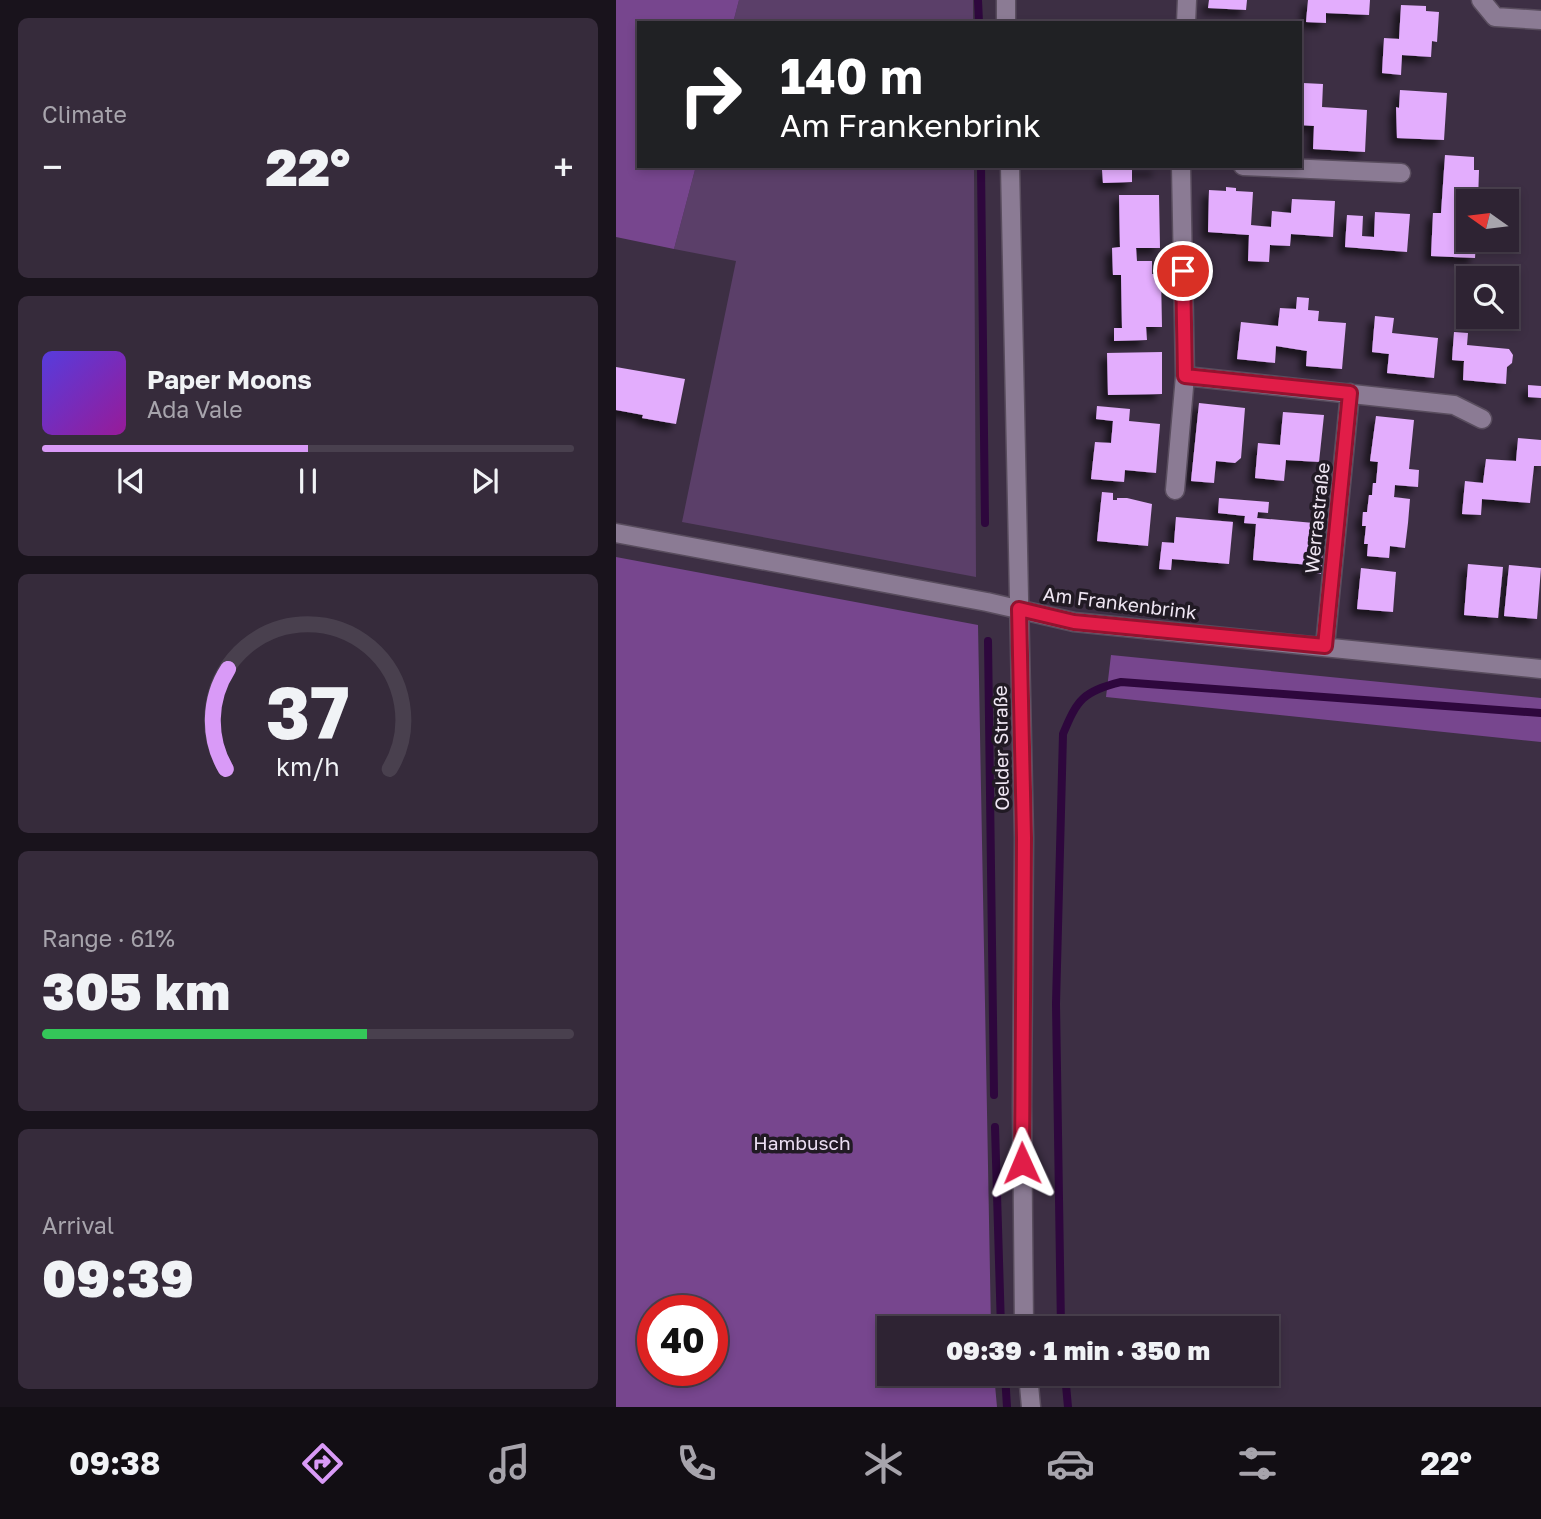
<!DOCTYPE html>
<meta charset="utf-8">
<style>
body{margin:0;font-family:"Golos Text",sans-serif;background:#362b3b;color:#f1f3f6;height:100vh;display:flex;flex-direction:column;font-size:26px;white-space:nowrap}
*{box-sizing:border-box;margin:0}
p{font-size:23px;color:#a7a4ac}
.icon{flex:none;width:38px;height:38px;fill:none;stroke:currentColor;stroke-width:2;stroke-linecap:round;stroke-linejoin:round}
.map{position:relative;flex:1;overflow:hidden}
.sheet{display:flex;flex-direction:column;gap:18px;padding:18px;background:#19131c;width:616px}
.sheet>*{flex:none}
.top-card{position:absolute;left:21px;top:21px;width:665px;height:147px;border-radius:0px;box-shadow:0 4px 10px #0003,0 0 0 2px #49404e;background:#202124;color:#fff;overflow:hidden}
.needle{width:46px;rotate:284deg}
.fabs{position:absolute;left:840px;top:189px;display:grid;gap:14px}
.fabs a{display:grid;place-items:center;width:63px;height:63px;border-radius:0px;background:#2e2333;box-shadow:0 4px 10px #0003,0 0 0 2px #49404e;font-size:35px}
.speed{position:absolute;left:21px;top:1295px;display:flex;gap:14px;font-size:35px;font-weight:700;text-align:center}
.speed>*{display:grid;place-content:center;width:91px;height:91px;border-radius:50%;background:#2e2333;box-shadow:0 4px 10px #0003,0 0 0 2px #49404e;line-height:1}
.speed .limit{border:10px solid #d22;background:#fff;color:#111}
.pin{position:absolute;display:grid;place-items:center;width:60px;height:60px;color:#fff;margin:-30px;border:4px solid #fff;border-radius:50%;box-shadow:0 2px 7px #0007}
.me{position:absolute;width:77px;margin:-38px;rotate:359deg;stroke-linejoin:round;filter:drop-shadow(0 0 5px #0008)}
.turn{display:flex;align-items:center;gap:24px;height:147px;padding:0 28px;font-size:32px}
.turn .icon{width:91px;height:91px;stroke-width:2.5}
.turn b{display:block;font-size:49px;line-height:60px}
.big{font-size:52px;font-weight:800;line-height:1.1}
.sheet .widget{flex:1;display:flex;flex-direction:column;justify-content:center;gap:10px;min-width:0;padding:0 24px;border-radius:10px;background:#362b3b}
.sheet .dial{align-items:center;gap:0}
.dial svg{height:182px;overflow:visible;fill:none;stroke:#49404e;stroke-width:7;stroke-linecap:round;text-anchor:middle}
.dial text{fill:#f1f3f6;stroke:none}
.song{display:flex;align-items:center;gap:21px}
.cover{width:84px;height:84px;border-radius:10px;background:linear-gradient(135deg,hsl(250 70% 55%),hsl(300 70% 35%))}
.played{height:7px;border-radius:4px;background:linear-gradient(90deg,#d99af7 50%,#49404e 50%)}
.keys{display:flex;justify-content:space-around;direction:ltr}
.heat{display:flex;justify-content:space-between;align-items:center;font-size:38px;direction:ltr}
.charge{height:10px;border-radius:5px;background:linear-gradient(90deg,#34c759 61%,#49404e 0)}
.trip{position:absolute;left:261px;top:1316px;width:402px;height:70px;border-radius:0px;background:#2e2333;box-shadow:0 4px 10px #0003,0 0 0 2px #49404e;font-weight:800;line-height:70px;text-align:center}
.tabs{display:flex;height:112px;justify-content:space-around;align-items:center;background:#120e14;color:#a7a4ac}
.tabs .icon{width:49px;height:49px}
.tabs .on{color:#d99af7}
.tabs b{font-size:32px;color:#f1f3f6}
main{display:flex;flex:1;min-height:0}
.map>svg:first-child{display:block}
</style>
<main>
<section class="sheet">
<div class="widget"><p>Climate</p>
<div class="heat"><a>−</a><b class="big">22°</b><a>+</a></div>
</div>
<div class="widget">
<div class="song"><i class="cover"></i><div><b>Paper Moons</b><p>Ada Vale</p></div></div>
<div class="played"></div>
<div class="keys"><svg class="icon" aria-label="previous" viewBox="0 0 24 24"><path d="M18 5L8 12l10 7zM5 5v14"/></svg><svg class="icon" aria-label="pause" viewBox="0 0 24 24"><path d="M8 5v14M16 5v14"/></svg><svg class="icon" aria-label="next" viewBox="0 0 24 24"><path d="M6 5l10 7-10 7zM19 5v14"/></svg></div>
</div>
<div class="widget dial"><svg viewBox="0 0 100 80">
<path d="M14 69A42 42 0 1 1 86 69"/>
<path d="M14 69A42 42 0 0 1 15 25" stroke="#d99af7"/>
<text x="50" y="56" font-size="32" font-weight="700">37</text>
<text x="50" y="72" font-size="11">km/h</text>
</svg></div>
<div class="widget"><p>Range · 61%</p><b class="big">305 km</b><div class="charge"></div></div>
<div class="widget"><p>Arrival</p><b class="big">09:39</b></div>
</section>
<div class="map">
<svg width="925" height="1407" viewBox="0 0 925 1407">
<defs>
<filter id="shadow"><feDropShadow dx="-6" dy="6" stdDeviation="3.5" flood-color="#0009"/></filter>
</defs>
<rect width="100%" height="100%" fill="#3d2f44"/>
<!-- green -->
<path fill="#5b3f69" d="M123 0H357V23H117Z
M80 166H358L360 577 66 522 120 261 58 249Z"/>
<!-- forest -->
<path fill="#77468e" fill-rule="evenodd" d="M0 0H123L117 23H23V166H80L58 249 0 237Z
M0 557 362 625 375 1328H273V1374H378L381 1407H0ZM37 1311H96V1370H37Z
M495 655 925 698V742L490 697Z"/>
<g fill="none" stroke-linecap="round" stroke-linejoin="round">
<!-- stream -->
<path stroke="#2e073d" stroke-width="8" d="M362 0 363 23
M365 166 369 523
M372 641 378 1095
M379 1127 385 1328
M445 1328 440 1004 447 734C461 700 467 691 505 682L925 713
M389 1374 391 1407
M449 1374 452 1407"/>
</g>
<!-- building -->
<path fill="#e3adfd" filter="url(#shadow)" d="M593 0H631L630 10 592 8Z
M692 0H754L753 15 710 13V23L690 22Z
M785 5 810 6V11L823 12 821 42 816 41 815 57 786 55 785 75 766 73 768 38 783 39Z
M687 83 707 84 706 107 751 110 749 152 697 149 698 126 684 125Z
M784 90 831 93 828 140 781 138 780 107 783 108Z
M829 155 858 157V170H863L862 201H852V240H860L859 258 815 256 817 213H825Z
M498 166H542V170H516V182L487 183 486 170H498Z
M610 187 620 188V191L637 192 635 225 655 227 656 211 675 213 676 199 719 201 717 237 675 234 674 246 654 245 653 262 632 261 633 235 592 232 593 190 610 191Z
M503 195H543L544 248H520L521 261H536V274H545L546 327H530L531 340 498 341V328H506L505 275H497L496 248 504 247Z
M759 212 794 214 791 252 729 247 731 215 747 216 746 236 758 237Z
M681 297 693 298 692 310 703 311 702 321 730 323 726 369 690 366 691 351 660 346 659 363 621 359 625 322 662 326 664 308 680 309Z
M759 316 778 318 776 333 822 338 818 378 771 373 773 354 756 352Z
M838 332 852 333 851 345 893 349 897 355 896 363 891 367 890 384 847 380 848 361 836 360Z
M546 352V394L492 395 491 353Z
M0 367 69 379 60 424 26 418 27 415 0 410Z
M912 385 925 386V398L912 397Z
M583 403 629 408 625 458 619 463 600 461 598 483 575 481Z
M481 406 514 409 513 421 544 424 540 473 509 470 508 482 475 479 479 442 495 443 497 421 480 419Z
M667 412 708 415 703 462 670 460 668 481 639 478 642 443 664 445Z
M760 416 798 420 793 469 803 470 802 487 779 485 778 497 794 499 792 523 789 548 774 546 773 558 751 556 752 544H748L750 526H746L747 512H751L753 495H756L757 483H760L762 462 754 461Z
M902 438 925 440V466H918L914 503 866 499 865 515 846 514 849 481 867 483 870 459 900 461Z
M486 492 497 493V500H501V498H511L536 504 532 546 481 541Z
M603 498 653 502 652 513 642 512 641 518 698 523 695 549 707 550 705 574 693 573 694 565 637 560 640 524 628 523 629 516 602 513Z
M560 517 617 522 613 564 556 559 555 570 543 569 546 542 558 543Z
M852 564 887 567 882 618 848 615Z
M893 565 925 568 921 619 888 616Z
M745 568 780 572 777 612 741 609Z"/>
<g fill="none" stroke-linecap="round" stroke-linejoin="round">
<!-- street casing -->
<g stroke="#594d5e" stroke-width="21">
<path id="street" d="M865 0 879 17 925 20
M570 23 571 0
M627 166 785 173
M569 376 838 405 866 419
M559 490 569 376 565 166
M0 533 371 602 458 622 925 669
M709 646 734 393"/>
</g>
<!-- secondary casing -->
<g stroke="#594d5e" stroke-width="21">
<path id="secondary" d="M390 0V23
M394 166 408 838 406 1107 408 1328
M412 1374 415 1407"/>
</g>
<!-- street -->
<use href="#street" stroke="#8b7b94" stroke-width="18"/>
<!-- secondary -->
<use href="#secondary" stroke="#8b7b94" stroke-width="18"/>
</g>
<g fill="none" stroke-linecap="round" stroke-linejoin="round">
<!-- route casing -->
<g stroke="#92132f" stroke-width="18">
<path id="route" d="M406 1163 408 838 403 609 458 622 709 646 734 393 569 376 567 271"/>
</g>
<!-- route -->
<use href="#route" stroke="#e11d48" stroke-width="12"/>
</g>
<g text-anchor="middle" stroke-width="7" stroke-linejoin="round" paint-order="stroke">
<!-- street labels -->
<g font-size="19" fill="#efe6f3" stroke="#211a24">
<text transform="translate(701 518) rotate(-84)" y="7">Werrastraße</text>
<text transform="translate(504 603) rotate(7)" y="7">Am Frankenbrink</text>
<text transform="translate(385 748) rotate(-91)" y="7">Oelder Straße</text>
</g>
<!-- park labels -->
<g font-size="19" fill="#ecdff3" stroke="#211a24">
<text x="186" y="1150">Hambusch</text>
</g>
</g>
</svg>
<div class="fabs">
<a><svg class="needle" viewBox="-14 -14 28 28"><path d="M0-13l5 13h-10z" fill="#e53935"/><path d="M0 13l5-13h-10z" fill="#a7a4ac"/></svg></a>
<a><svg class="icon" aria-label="search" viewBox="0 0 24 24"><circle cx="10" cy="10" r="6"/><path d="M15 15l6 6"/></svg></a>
</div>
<div class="speed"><div class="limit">40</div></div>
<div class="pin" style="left:567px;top:271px;background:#d93025"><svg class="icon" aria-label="arrive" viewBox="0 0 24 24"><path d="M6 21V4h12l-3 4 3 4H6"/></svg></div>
<svg class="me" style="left:406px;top:1163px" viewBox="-20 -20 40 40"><path d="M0-17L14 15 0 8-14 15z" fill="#e11d48" stroke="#fff" stroke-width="4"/></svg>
<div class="trip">09:39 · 1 min · 350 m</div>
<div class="top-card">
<div class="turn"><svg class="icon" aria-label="right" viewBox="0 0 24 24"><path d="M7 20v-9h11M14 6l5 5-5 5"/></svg><div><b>140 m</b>Am Frankenbrink</div></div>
</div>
</div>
</main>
<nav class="tabs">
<b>09:38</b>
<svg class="icon on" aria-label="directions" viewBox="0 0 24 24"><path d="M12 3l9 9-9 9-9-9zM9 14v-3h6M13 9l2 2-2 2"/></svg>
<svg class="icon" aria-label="music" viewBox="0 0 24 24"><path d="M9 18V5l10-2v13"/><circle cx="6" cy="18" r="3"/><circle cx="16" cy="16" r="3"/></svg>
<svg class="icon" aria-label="phone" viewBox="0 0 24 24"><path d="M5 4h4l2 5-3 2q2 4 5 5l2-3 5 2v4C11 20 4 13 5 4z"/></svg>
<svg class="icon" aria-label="climate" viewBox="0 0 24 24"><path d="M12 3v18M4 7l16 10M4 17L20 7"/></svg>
<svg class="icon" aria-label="car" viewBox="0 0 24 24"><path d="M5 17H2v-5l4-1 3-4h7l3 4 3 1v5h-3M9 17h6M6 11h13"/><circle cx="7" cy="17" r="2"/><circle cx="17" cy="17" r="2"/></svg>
<svg class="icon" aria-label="filters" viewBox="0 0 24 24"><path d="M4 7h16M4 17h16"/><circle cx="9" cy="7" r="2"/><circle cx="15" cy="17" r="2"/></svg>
<b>22°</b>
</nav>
